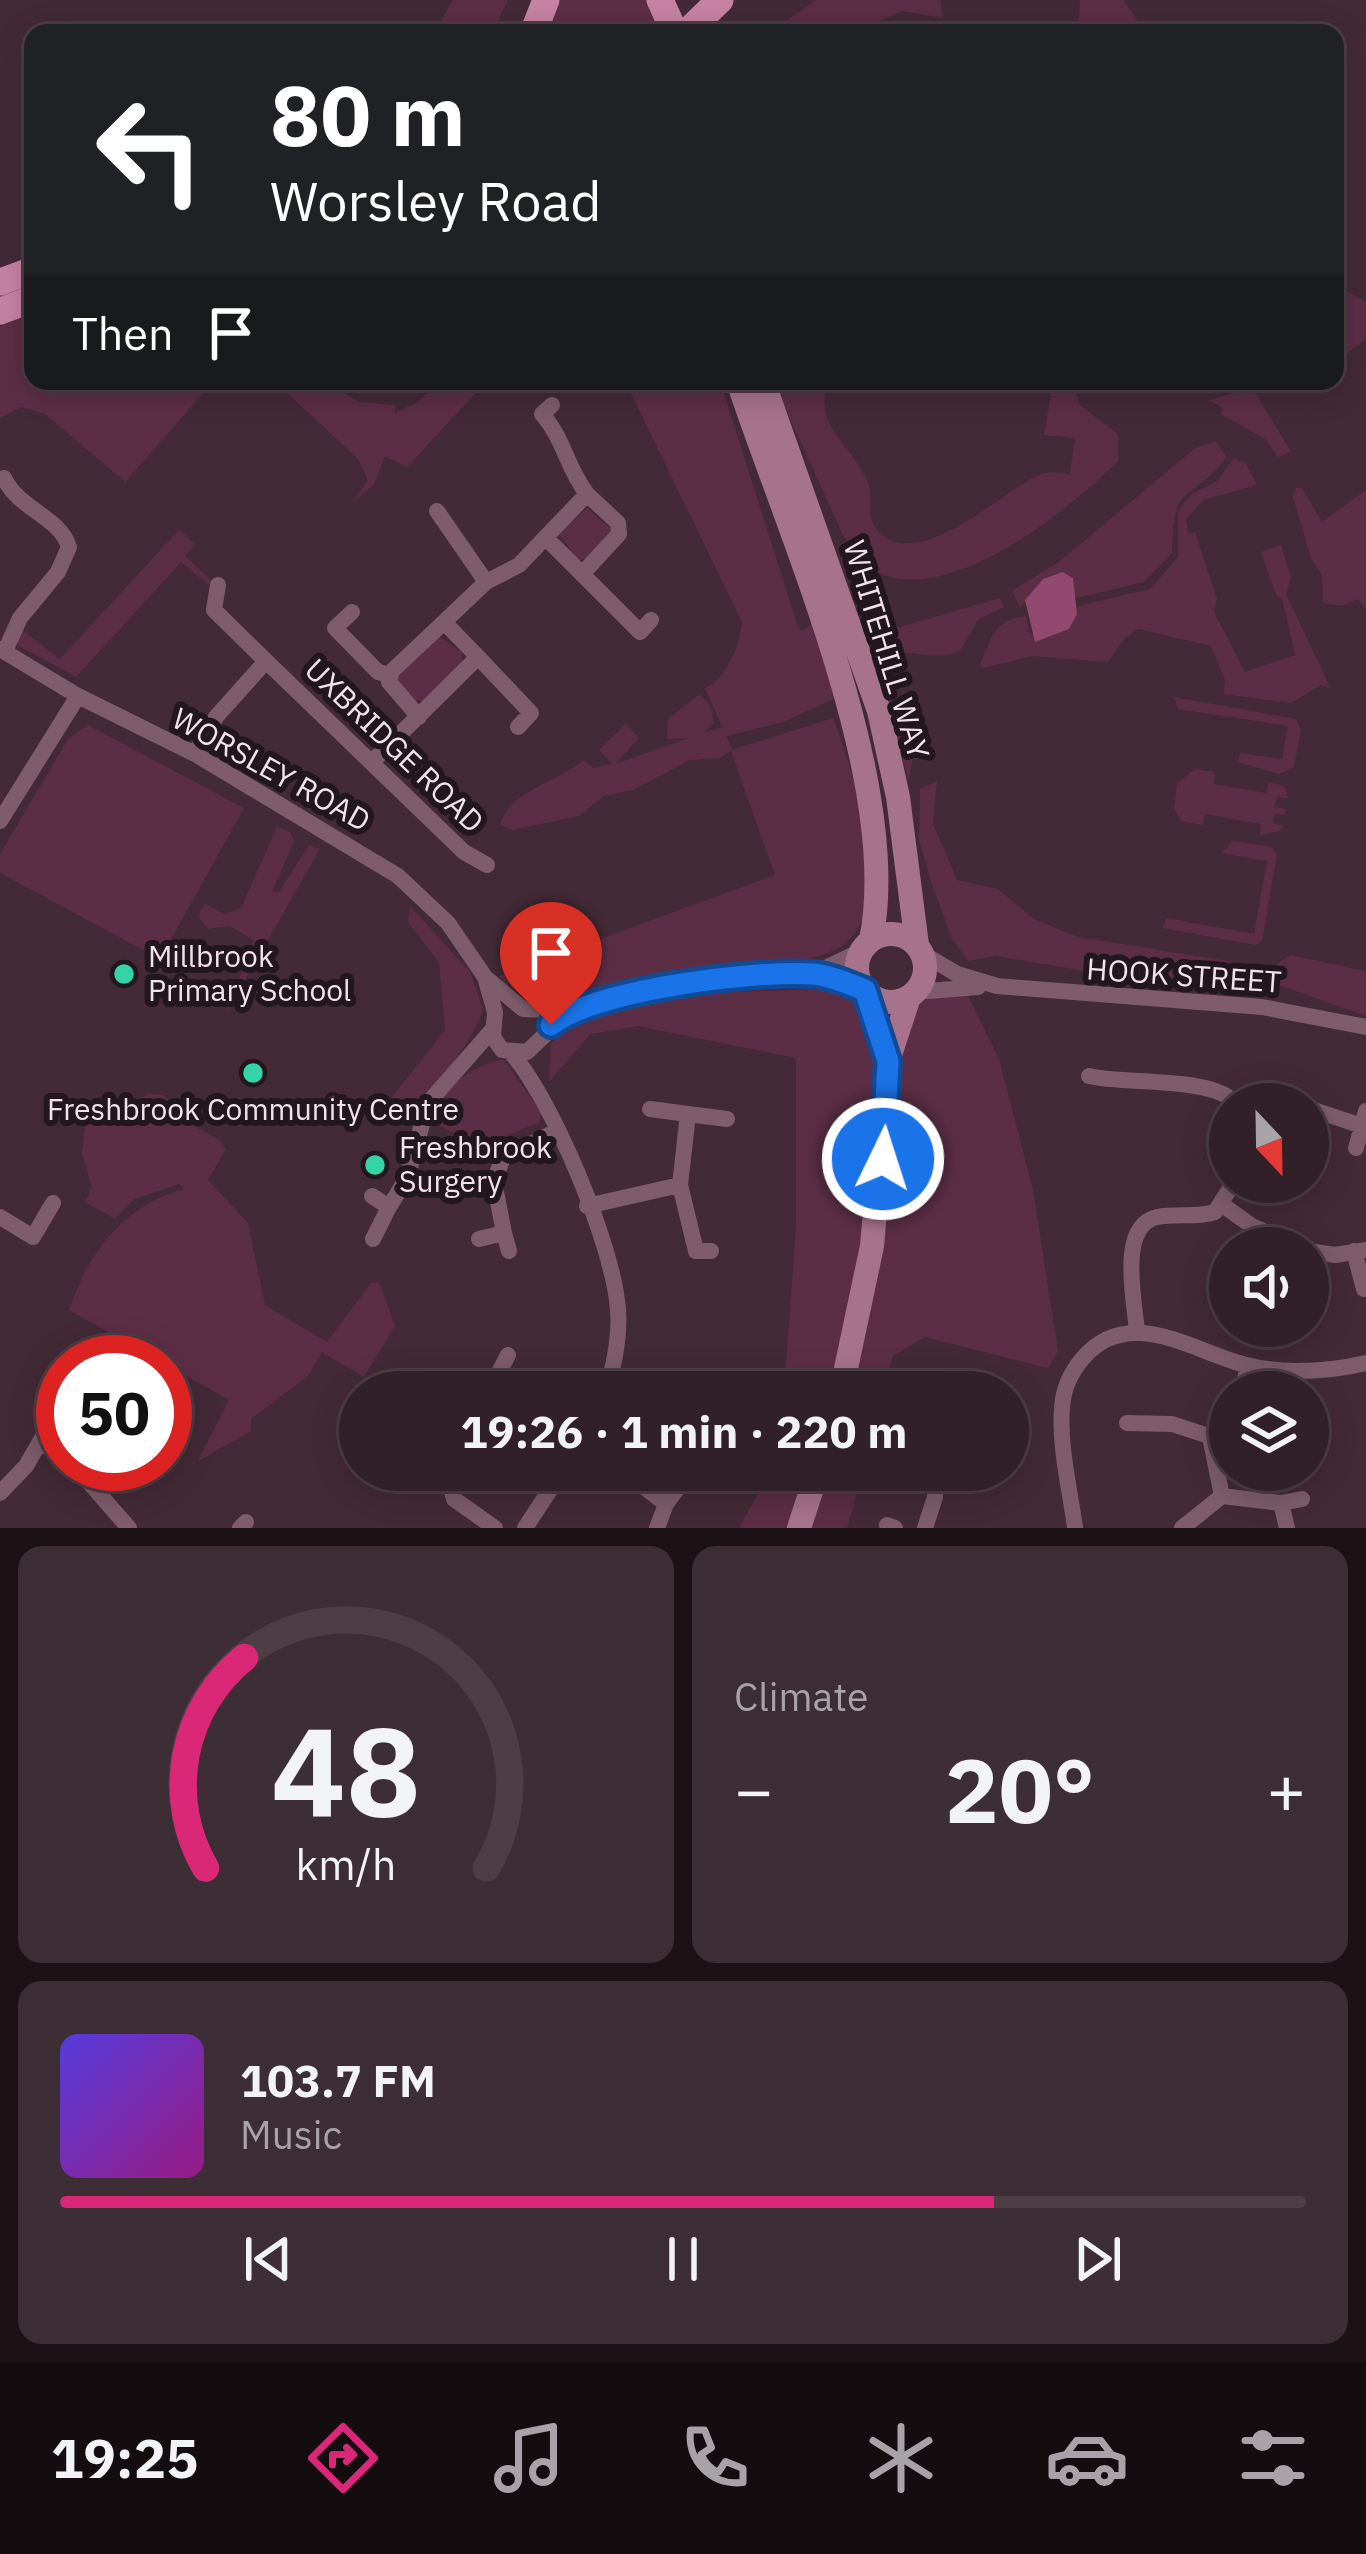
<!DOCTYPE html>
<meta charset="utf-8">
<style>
body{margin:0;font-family:"IBM Plex Sans",sans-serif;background:#3d2d34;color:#f1f3f6;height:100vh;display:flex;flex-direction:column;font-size:45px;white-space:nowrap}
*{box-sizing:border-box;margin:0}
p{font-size:39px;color:#a8a3a8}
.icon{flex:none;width:66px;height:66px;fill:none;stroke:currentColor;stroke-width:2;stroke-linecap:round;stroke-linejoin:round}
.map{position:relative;height:1528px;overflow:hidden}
.panel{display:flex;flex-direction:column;gap:18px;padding:18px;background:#1c1216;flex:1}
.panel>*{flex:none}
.guide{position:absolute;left:24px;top:24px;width:1320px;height:366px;border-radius:24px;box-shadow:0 6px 30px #0003,0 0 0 3px #4d3e45;background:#202124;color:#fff;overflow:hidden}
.needle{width:78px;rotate:158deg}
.controls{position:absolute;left:1209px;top:1083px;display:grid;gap:24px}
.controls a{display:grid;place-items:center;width:120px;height:120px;border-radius:50%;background:#322028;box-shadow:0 6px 30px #0003,0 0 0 3px #4d3e45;font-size:60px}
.speed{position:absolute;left:36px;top:1335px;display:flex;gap:24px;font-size:60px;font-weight:700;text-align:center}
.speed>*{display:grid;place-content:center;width:156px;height:156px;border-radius:50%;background:#322028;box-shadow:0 6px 30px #0003,0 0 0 3px #4d3e45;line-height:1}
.speed .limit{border:18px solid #d22;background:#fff;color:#111}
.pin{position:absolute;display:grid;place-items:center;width:102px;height:102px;color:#fff;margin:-123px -51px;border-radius:50% 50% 50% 0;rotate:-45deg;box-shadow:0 0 12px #0007}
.pin .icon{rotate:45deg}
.me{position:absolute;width:132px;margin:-66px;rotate:4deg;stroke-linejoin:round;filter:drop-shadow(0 0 9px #0008)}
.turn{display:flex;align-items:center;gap:42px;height:252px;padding:0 48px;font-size:54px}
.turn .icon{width:156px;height:156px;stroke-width:2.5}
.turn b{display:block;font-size:84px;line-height:102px}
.then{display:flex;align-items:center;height:114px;padding:0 48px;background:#0003;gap:24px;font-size:45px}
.big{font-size:90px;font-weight:700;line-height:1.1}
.panel .card{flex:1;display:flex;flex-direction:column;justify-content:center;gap:18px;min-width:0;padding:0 42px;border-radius:24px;background:#3d2d34}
.panel .dial{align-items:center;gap:0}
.dial svg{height:312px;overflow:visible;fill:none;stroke:#4d3e45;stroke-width:7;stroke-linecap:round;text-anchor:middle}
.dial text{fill:#f1f3f6;stroke:none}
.song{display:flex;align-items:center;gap:36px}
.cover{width:144px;height:144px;border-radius:18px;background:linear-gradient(135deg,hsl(250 70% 55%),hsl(310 70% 35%))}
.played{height:12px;border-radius:6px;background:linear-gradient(90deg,#db2777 75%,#4d3e45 75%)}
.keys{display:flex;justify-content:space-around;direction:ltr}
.heat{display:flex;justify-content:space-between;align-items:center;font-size:66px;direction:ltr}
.panel .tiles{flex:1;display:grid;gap:18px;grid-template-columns:1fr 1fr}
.card:last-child{grid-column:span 2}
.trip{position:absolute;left:339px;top:1371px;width:690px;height:120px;border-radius:60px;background:#322028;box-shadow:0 6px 30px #0003,0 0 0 3px #4d3e45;font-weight:700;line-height:120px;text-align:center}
.dock{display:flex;height:192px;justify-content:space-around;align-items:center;background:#140d10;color:#a8a3a8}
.dock .icon{width:84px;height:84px}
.dock .current{color:#db2777}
.dock b{font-size:54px;color:#f1f3f6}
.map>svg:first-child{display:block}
</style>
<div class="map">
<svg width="1366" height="1528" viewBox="0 0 1366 1528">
<rect width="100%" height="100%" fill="#432a36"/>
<!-- green -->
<path fill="#5c2e46" d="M453 0H508L492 33H434Z
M560 0H649L667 33H544Z
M816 0H940L943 18 903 11 849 33H769Z
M1080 0H1123L1147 33H1078Z
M1335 285 1366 302V339L1335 363Z
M33 309V381H214L125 482 45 414 21 407 0 418V321Z
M274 381H325L359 402 395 405V413L418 402 439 381H487L407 467 385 456 374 484 351 504 368 480 358 459Z
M625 381H720L798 627 802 631 813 623 836 698 783 722 726 736 732 750 833 718C853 767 898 918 838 948 794 970 733 967 685 973 638 978 586 1000 541 998L538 983 507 984 499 976 775 875 731 751 720 758 690 760 633 790 604 796 579 816 512 830 500 825C508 792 559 781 584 760L593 768 612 764 599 750 626 724 639 738 615 764 689 738 667 739 668 719 700 694 710 705 714 723 703 733 722 727 705 688C726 680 740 645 742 622Z
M773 381H825C820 437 844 435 866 478 876 496 863 515 878 531 920 576 1009 484 1042 474 1050 471 1061 473 1070 474L1075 438 1044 435 1052 388 1040 387 1041 381H1071L1080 405 1118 434V461C1070 509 946 611 874 570 860 562 852 548 843 535Z
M1264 385 1255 392 1291 452 1278 457 1265 439 1221 414 1223 408 1209 400Z
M1215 441 1227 457C1190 506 1173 477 1172 553L1144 582 1072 599 1073 578 1056 573 1040 582 1020 608 1012 591 1060 561 1194 449Z
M1234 458 1246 464 1257 485 1203 500 1186 519 1188 534 1195 532 1217 599 1214 612 1245 672 1295 655 1282 598 1277 597 1261 552 1281 545 1291 578 1286 594 1331 689 1321 685 1291 703 1224 694 1225 680 1211 646 1138 629 1124 639 1108 662 1033 656 983 668 980 664C992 638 993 620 1026 616L1029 632 1043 638 1069 629 1078 606 1150 589 1178 557V511L1192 494 1217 481Z
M1296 488H1302L1322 522 1366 490V609L1358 599 1342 606 1323 603 1322 575 1311 558 1293 497Z
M587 508 612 530 588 557 578 561 559 534Z
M179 530 195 544 185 556 212 581 209 585 181 562 76 677 19 646 15 639 21 629 60 659Z
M1000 598 1004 607 978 620 960 651C935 662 909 647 884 656L878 672 871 647 879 633Z
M439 636 461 652 463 663 424 701 410 700 395 675Z
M1174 697 1296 719 1301 730 1294 767 1279 774 1238 762 1240 753 1282 759 1288 726 1178 709Z
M885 698 913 700 920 706 909 781Z
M88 725 244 808 160 959 0 873V854L68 739Z
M1195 769 1215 772 1214 784 1266 793 1269 782 1284 786 1288 798 1277 797 1275 807 1286 809 1285 815 1274 814 1273 823 1283 826 1280 831 1260 835 1261 824 1205 814 1203 825 1181 821 1174 808 1177 783Z
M937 781 933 824 957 880 998 889 1034 919 1078 937 1258 966 1257 982 1115 976 996 956 968 961 952 939 931 882 919 839 920 789Z
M277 827 290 832 294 841 272 892H279L309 845 320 849 225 1015 254 940 230 926 208 929 198 916 205 904 225 914 241 908Z
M1232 841 1271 847 1277 854 1262 941 1255 945 1163 928 1166 918 1254 934 1267 861 1222 853Z
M410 906 470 972 483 1009C475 1039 432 1096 404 1108L389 1101 445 1030 439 962 408 922Z
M1290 955 1366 971V1016L1273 983 1277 964Z
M814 989 855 997C905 1067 850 1308 831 1392H784L796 1227V1058L638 1026 590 1034 549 1082 551 1043C622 989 728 993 814 989Z
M967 994 999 1059 1033 1190 1058 1351 1048 1368 925 1337 893 1356 884 1392H852L888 1210 897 1063 917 1004 939 995Z
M504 1060 541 1112 540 1122 479 1147 429 1120C442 1091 471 1063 504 1060Z
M149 1094 163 1095 170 1102 169 1113 220 1140 226 1149 208 1180 248 1223 265 1305 327 1342 371 1283 379 1282 395 1326 364 1377 322 1352 308 1376 251 1419V1431L198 1461 229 1400 69 1310C90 1249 123 1207 184 1189L179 1184 134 1199 115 1219 85 1202 92 1187 82 1154 85 1127 100 1118 134 1110 136 1100Z
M771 1470H807L788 1528H739Z
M829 1470H876L862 1476 847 1528H810Z"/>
<!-- water -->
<path fill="#92496f" d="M1062 572 1073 578 1077 614 1069 629 1035 642 1025 600 1043 579Z"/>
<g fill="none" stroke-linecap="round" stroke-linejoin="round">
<!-- minor -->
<path stroke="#7e5c6c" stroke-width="16" d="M4 478C19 510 59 516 69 547L58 572 20 618 5 651
M437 511 486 582
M546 538 640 632 651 620
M582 574 619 534 618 523 587 494
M218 585 214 610 266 661
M352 612 335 628 378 672 389 675
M444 622 486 582 519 565 587 494C567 468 564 439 542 414L552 405
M0 649 78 696 195 754 398 876 448 923 485 977 495 1012 493 1037 502 1050 527 1052 573 1008
M419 717 389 682 392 671 444 622 478 657
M195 754 216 717 266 661 464 852 487 865
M372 762 478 657 531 713 518 727
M0 821 78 696
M923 954 957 974 997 986 1262 1007 1366 1027
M813 974 865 990
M485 977 523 1009 551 1010 668 988 813 974 861 951
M916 992 978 987
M512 1054C553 1101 614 1247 618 1310 620 1338 614 1366 606 1392
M1089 1076C1126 1085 1215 1076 1236 1104
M1243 1104H1295
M1308 1108 1362 1126 1366 1111
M688 1114 727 1119
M1356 1148 1362 1126
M680 1185 696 1251H711
M372 1196 389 1207 407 1178 428 1103 493 1029
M587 1206 680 1185 688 1114 650 1109
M1224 1206 1252 1226 1301 1248
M0 1217 33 1237 53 1203
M504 1233 509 1251
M373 1239 389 1207
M479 1239 504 1233 494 1181 503 1158 557 1131
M1308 1251 1335 1255 1366 1250
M1354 1251 1364 1289
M1137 1332C1135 1302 1117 1226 1157 1217 1177 1213 1196 1218 1215 1212L1234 1182
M500 1375 526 1389
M374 1392 379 1386 389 1392
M489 1392 508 1355
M1242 1392 1248 1366
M1230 1413 1211 1442 1222 1496 1281 1503 1287 1528
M1127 1423 1172 1424 1212 1437
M41 1443 63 1455
M73 1464 129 1528
M447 1470 454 1499 495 1528
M622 1470 666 1504 691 1470
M93 1487 112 1464
M0 1493 26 1466 63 1402
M1281 1503 1302 1499
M887 1525 895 1528
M240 1528 246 1522
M525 1528 563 1470
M657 1528 666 1504
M925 1528 935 1497V1470
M1075 1528C1070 1489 1059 1447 1062 1408 1063 1389 1071 1372 1083 1358 1129 1304 1194 1352 1246 1365 1287 1375 1326 1372 1366 1363
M1182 1528 1222 1496"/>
<!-- secondary -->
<path stroke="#a7738b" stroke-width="24" d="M738 381C788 533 903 784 871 940
M763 381 879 711 898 797 917 945
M857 968a34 34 0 1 1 68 0a34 34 0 1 1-68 0Z
M841 1392 872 1246 888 1061 909 997
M799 1528 818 1470"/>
<!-- primary -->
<path stroke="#c683a4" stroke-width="27" d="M660 0 675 33
M533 33 546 0
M686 33 720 0
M0 282 33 270
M0 311 33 299"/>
</g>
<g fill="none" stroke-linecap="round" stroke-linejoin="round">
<!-- route casing -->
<g stroke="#114b97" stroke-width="30">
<path id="route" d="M551 1025C593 990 755 970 812 974 829 975 849 984 865 990L888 1061 883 1159"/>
</g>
<!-- route -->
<use href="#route" stroke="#1a73e8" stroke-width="21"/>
</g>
<!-- markers -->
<g fill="#34d4a8" stroke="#22171c" stroke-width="4.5">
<circle cx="124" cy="974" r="12"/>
<circle cx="253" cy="1073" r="12"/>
<circle cx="375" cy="1165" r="12"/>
</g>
<g text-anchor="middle" stroke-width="12" stroke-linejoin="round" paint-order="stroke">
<!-- street labels -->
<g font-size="30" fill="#f3e2ea" stroke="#22171c">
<text transform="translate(886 650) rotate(73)" y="10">WHITEHILL WAY</text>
<text transform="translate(394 746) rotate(44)" y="10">UXBRIDGE ROAD</text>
<text transform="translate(271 770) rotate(29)" y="10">WORSLEY ROAD</text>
<text transform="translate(1184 976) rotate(4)" y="10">HOOK STREET</text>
</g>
<!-- poi labels -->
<g font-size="30" fill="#f3e2ea" stroke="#22171c" text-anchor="start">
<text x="148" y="967">Millbrook<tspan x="148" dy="34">Primary School</tspan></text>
<text x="253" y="1120" text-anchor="middle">Freshbrook Community Centre</text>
<text x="399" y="1158">Freshbrook<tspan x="399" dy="34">Surgery</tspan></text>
</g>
</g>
</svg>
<div class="controls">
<a><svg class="needle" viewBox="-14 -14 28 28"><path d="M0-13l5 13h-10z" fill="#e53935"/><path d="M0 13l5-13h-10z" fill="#a8a3a8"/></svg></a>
<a><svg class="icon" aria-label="sound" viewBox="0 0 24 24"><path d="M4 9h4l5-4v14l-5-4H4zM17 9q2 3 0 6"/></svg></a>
<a><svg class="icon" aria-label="layers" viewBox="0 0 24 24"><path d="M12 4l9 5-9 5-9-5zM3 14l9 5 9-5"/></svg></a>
</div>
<div class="speed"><div class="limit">50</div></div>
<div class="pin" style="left:551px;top:1025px;background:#d93025"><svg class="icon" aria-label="arrive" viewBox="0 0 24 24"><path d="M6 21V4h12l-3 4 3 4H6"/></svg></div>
<svg class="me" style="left:883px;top:1159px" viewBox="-20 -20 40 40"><circle r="17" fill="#1a73e8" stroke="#fff" stroke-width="3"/><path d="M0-11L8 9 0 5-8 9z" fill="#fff"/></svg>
<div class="trip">19:26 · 1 min · 220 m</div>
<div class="guide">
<div class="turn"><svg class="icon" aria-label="left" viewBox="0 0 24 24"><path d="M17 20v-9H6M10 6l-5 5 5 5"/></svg><div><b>80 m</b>Worsley Road</div></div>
<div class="then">Then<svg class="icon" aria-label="arrive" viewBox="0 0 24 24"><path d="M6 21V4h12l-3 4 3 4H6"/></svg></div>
</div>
</div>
<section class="panel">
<div class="tiles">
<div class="card dial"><svg viewBox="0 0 100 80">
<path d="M14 69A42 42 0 1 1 86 69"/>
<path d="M14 69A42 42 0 0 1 24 15" stroke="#db2777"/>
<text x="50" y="56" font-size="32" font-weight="700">48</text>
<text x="50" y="72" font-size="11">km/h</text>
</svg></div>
<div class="card"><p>Climate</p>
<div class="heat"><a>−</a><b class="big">20°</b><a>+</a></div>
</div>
<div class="card">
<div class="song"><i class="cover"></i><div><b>103.7 FM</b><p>Music</p></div></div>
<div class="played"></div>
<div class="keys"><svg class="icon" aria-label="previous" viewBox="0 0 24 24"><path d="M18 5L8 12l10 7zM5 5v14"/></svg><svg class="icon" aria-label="pause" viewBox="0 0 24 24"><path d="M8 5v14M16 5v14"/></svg><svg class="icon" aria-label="next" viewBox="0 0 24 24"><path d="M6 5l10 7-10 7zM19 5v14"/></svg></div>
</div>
</div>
</section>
<nav class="dock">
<b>19:25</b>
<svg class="icon current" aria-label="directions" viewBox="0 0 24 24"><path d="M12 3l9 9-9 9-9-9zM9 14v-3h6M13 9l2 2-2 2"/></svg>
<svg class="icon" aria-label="music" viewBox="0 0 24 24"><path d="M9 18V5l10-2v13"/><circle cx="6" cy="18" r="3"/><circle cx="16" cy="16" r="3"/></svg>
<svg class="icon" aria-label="phone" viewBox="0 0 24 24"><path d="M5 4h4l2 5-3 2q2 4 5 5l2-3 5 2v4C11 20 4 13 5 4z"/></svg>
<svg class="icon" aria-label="climate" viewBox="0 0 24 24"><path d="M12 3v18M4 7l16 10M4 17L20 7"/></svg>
<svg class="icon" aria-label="car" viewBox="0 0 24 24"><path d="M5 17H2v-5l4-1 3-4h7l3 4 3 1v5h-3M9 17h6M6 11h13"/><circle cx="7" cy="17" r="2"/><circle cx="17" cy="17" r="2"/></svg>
<svg class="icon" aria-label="filters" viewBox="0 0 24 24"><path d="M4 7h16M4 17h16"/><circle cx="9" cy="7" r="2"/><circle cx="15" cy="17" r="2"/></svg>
</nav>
